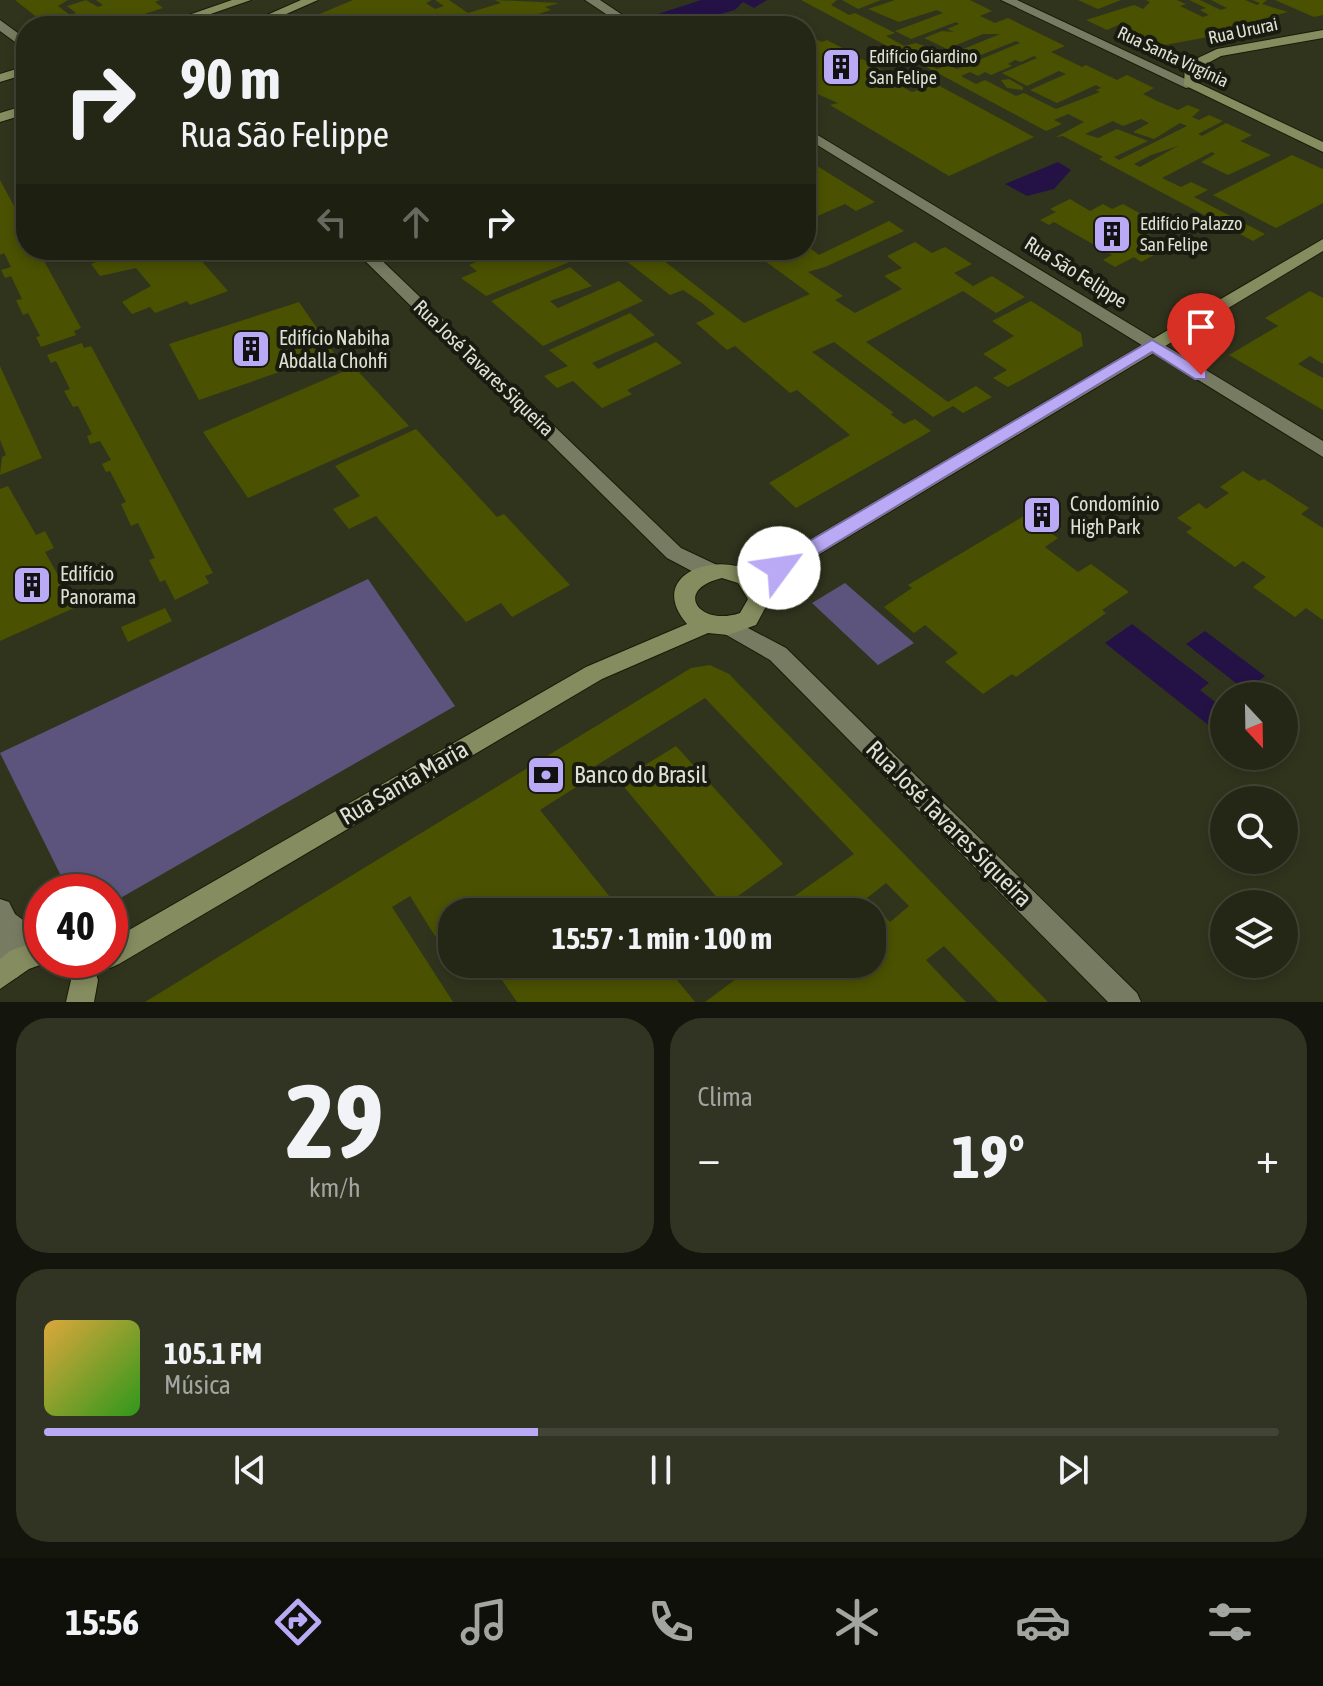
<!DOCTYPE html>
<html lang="pt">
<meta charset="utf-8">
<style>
body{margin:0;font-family:"Asap Condensed",sans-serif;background:#313323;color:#f1f3f6;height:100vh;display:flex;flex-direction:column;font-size:30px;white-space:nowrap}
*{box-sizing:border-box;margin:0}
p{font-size:26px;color:#a3a5a1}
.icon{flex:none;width:44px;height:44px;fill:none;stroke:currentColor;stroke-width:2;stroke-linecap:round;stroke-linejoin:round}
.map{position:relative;height:1002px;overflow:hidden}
.sheet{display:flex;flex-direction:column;gap:16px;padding:16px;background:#14150c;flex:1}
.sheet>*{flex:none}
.hud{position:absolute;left:16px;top:16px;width:800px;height:244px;border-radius:32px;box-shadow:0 4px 12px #0003,0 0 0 2px #424435;background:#252716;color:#f1f3f6;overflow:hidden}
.needle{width:52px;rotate:158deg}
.fabs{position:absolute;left:1210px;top:682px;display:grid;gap:16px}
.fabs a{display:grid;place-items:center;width:88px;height:88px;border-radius:50%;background:#252716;box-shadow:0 4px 12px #0003,0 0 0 2px #424435;font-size:40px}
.speed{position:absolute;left:24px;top:874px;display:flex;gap:16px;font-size:40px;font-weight:700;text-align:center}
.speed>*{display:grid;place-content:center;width:104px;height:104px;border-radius:50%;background:#252716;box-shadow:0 4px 12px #0003,0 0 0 2px #424435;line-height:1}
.speed .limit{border:12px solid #d22;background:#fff;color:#111}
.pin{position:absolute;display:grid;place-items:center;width:68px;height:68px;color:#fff;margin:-82px -34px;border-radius:50% 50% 50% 0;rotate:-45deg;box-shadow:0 0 8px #0007}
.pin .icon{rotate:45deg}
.me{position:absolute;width:88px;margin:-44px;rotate:59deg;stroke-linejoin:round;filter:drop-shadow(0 0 6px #0008)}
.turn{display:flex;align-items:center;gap:28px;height:168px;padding:0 32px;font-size:36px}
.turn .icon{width:104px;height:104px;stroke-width:2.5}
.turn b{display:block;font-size:56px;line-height:68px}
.lanes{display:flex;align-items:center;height:76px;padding:0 32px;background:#0003;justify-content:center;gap:40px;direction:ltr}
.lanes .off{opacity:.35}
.big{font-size:60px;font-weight:700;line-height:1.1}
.sheet .widget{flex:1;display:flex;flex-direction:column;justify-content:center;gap:12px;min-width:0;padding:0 28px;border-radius:32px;background:#313323}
.sheet .dial{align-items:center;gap:0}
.dial b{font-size:104px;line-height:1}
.song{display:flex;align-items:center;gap:24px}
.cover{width:96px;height:96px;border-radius:12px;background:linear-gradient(135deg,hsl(40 70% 55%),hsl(110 70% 35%))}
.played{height:8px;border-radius:4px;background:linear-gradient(90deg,#baaaf6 40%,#424435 40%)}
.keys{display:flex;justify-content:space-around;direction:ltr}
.heat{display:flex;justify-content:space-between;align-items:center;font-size:44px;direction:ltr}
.sheet .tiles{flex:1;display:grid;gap:16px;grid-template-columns:1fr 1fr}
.widget:last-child{grid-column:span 2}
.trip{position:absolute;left:438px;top:898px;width:448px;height:80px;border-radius:32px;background:#252716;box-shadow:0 4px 12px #0003,0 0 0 2px #424435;font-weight:700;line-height:80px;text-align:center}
.menu{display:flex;height:128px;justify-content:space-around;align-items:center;background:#0f1009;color:#a3a5a1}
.menu .icon{width:56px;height:56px}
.menu .on{color:#baaaf6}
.menu b{font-size:36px;color:#f1f3f6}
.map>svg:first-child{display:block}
</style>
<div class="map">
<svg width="1323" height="1002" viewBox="0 0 1323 1002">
<rect width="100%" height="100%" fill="#31341d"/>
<!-- green -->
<path fill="#5d547e" d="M368 579 455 706 117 900 110 903V892H69L0 753Z
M845 583 914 643 878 665 812 603Z"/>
<!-- water -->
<path fill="#241247" d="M701 0H767L754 8 743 2 735 10 695 21 693 26H683L658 14Z
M1058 162 1071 170 1054 189 1027 196 1005 184Z
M1132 624 1209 683 1200 690 1224 709V725L1216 731 1105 643Z
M1205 631 1265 676 1246 691 1186 644Z"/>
<!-- building -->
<path fill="#4a5100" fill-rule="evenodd" d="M15 0H68L58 6 70 15 76 13 67 6 86 0 98 7 103 5 96 0H160L155 2 163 8 108 26 102 22 89 26H48Z
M353 0H432L426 3 435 9 444 6 435 0H449L468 13 501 3 495 0 559 3 545 7 551 10 501 26H456L476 19 472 16 445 26H291Z
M801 0H837L831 5 849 15 855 13 895 33 886 36 904 46 916 43 946 53 934 58 942 62 932 66 937 69 948 65 957 69 1020 43 1016 41 958 64 944 57 1000 34H983L947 49 924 38 942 31 954 32 947 29 959 24 956 22 911 39 895 31 943 13 937 10 899 22 868 9 895 0H970L992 11 980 16 995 23 1008 18 1065 46 1051 52 1082 67 1086 65 1117 80 1127 75 1154 88 1143 94 1157 101 1178 110 1188 105 1200 110 1192 117 1199 120 1209 115 1223 121 1198 134 1202 136 1226 123 1252 135 1240 141 1271 155 1228 175 1201 162 1215 154 1212 152 1162 178 1181 187 1191 182 1208 190 1194 197 1265 234 1253 241 1099 159 1103 157 1063 136 1056 137 1084 122 1068 114 1054 120 1062 124 1046 131ZM1034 56 1037 58 1002 73 1027 86 1059 71 1066 74 1030 90 1057 103 1096 85 1101 88 1096 90 1100 92 1056 109 1024 93 1016 96 985 80 976 84 961 76 970 72 978 76 985 72 991 75 1012 66 1008 64 1015 60 1021 62ZM1141 119 1149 123 1133 132 1154 139 1180 123 1187 126 1119 160 1114 157 1148 141 1117 129 1098 138 1085 134 1113 121 1123 126ZM1178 146 1140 167 1134 164 1151 155Z
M842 0H881L858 9Z
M1078 0H1121L1098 9Z
M1146 0H1177L1186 4 1180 6 1203 17 1209 15 1200 10 1206 8 1189 0H1200L1221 10 1227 8 1211 0H1245L1257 5 1260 3 1252 0H1267L1262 4 1288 12 1228 28 1235 32 1154 47 1122 36 1133 32 1118 25 1107 30 1086 20 1134 5 1143 9 1150 2Z
M1275 0H1323V15L1314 17Z
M806 35 822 42 827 40 846 50 837 54 853 63 862 59 899 79 893 82 912 92 936 84 1034 137 949 176 830 105 838 103 806 89V82L812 80 806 77Z
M1009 79 1023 87V90L1007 88 1001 80Z
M1292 155 1323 169V203L1276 228 1213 195Z
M806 159 875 202 856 211 845 204 813 218 806 214Z
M0 180 26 228V250H38L81 328 74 331 76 335 41 347 36 337 40 336 28 313 23 315 16 300 22 299 11 276 5 278 1 270 11 267 4 253 0 255Z
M1070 199 1090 211 1103 204 1112 209 1123 204 1154 221 1144 226 1155 232 1144 237 1165 249 1141 262 1134 257 1115 267 1103 260 1112 255 1054 222 1049 225 1040 220 1056 212 1050 209Z
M889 221 904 231 825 267 808 272 843 296 835 300 855 313 902 289 884 276 902 268 887 256 915 242 932 253 945 247 972 264 954 273 973 286 992 276 1025 297 996 313 963 291 866 342 948 402 976 386 992 397 963 413 953 406 933 417 834 342 812 352 894 413 890 414 904 424 915 419 931 431 796 508 769 483 850 435 797 390 790 393 735 346 727 350 696 323 715 314 702 303 683 290 670 295 612 250H650L744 323 810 294 750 250H806V245L819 255Z
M113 250H192L228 291 190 305 187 301 155 313 150 307 132 314 122 302 151 286 136 268 100 276 91 264 111 256 107 252Z
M505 250H599L486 296 461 278 477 271 469 265Z
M570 267 592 286 550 301 558 308 619 281 643 301 543 346 491 301Z
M1310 291 1323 298V364L1310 356 1298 364 1323 378V410L1229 355 1278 326 1265 318Z
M1031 301 1081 333 1083 346 1008 387 993 378 1007 370 983 354 1014 336 992 321Z
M299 302 334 353 199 400 169 344Z
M630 313 655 335 592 363 598 369 656 342 682 363 627 390 632 394 602 408 573 381 557 388 544 376 568 366 549 350Z
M82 343 84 348 91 346 213 573 205 576 209 583 175 600 165 580 160 582 149 560 155 558 138 523 131 526 121 504 126 502 110 471 106 472 102 464 111 460 100 441 90 444 87 436 92 434 78 406 73 407 64 391 70 389 56 361 51 363 47 355Z
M0 366 42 458 0 475 2 457 6 455 0 440Z
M354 367 409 426 248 498 203 432Z
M416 429 497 517 504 514 570 585 512 617 501 603 466 622 376 516 349 529 333 509 360 496 335 466Z
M1243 471 1259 481 1264 479 1309 508 1301 514 1323 528V620L1306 608 1295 617 1253 587 1266 577 1243 561 1235 567 1186 532 1192 528 1177 518 1199 503 1206 509 1229 493 1220 487Z
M8 486 36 535 45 531 54 548 45 552 76 607 0 641V489Z
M1044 504 1057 514 1039 525 1058 538 1045 547 1078 572 1091 564 1129 592 1102 610 1106 613 1016 677 1012 674 983 694 945 662 958 653 925 625 914 633 884 607 912 588 908 585Z
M165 608 172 621 128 642 121 627Z
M710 665 729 674 1048 1002H998L944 946 926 960 966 1002H705L744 973 736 964H872V912H772L854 854 705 698 576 778 581 784 540 810 622 912H452V925L435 936 410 896 392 907 453 1002H145L691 668ZM886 883 909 906 890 922 867 898Z
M676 746 783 864 724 906 619 781Z
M491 964H664L695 1002H517Z"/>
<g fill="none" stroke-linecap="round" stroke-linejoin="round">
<!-- street casing -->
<g stroke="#191b06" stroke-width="2">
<path id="street" d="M585 0H600L639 26H624Z
M1001 0H1017L1198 85 1186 88Z
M0 20 26 39V50L0 31Z
M806 128 1323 441V457L806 138Z
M354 250H371L681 548 717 565 721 571 717 577H703L667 558Z
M731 619 786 648 1137 993 1141 1002H1108L770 660 723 633 720 627 723 621Z
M0 899 9 902 15 914 42 934V960H46L42 962 20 949 22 968 18 977 8 981 0 978Z"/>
</g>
<!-- secondary casing -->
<g stroke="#191b06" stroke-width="2">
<path id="secondary" d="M232 0H251L176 26H157Z
M301 0H318L259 26H242Z
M1323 30V38L1221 56 1197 69 1198 83 1323 142V152L1184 85 1185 64 1217 49Z
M26 66V74L0 82V74Z
M26 105V114L0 122V113Z
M1323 239V251L763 588 770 599 756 625 728 635 708 633 602 679 119 964 110 968 101 964 99 960H110V941L586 667 687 624C645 575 716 550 754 573ZM722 578 738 583 748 599 740 613C700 627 672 590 722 578Z
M42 939V960L51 961 29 969 0 989V959L10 951Z
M62 960H91L98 980 94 1002H66L71 980Z"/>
</g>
<!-- street -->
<use href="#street" fill="#777b61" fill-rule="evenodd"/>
<!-- secondary -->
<use href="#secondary" fill="#858c5f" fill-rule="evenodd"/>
</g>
<!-- route -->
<path fill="#baaaf6" stroke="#796ea0" stroke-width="2" d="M1152 340 1206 371V379H1195L1152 352 786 573H772L770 568 772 563Z"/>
<!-- icons -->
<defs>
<g id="building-square" transform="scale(2)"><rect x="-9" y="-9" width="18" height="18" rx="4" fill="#baaaf6" stroke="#191b11"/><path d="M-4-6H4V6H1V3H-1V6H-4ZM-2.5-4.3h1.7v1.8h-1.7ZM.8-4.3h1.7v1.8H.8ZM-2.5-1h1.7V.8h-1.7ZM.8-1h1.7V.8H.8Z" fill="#111"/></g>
<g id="bank-square" transform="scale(2)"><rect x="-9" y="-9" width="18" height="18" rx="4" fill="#baaaf6" stroke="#191b11"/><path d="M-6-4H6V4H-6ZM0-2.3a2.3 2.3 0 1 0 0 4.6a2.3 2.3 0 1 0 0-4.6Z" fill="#111"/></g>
</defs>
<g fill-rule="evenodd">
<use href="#building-square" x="841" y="67"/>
<use href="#building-square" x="1112" y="234"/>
<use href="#building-square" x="251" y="349"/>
<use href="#building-square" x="1042" y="515"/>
<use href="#building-square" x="32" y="585"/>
<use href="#bank-square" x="546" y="775"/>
</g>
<g text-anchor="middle" stroke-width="8" stroke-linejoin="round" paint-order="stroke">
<!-- far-street labels -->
<g font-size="18" fill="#dee1d3" stroke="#191b11">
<text transform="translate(1243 31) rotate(-12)" y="6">Rua Ururai</text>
<text transform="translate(1173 57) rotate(25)" y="6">Rua Santa Virgínia</text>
</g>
<!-- far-poi labels -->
<g font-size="18" fill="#dee1d3" stroke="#191b11" text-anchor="start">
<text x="869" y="63">Edifício Giardino<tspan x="869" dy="21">San Felipe</tspan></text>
<text x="1140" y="230">Edifício Palazzo<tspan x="1140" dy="21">San Felipe</tspan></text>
</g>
<!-- street labels -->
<g font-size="20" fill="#dee1d3" stroke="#191b11">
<text transform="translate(1076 272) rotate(32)" y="7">Rua São Felippe</text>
<text transform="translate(484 368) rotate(44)" y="7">Rua José Tavares Siqueira</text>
</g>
<!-- poi labels -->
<g font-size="20" fill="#dee1d3" stroke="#191b11" text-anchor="start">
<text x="279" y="345">Edifício Nabiha<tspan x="279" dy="23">Abdalla Chohfi</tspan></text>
<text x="1070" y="511">Condomínio<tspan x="1070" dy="23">High Park</tspan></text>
<text x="60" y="581">Edifício<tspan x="60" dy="23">Panorama</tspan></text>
</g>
<!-- near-poi labels -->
<g font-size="24" fill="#dee1d3" stroke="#191b11" text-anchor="start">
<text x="574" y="783">Banco do Brasil</text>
</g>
<!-- near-street labels -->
<g font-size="24" fill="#dee1d3" stroke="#191b11">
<text transform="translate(404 783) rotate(-30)" y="8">Rua Santa Maria</text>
<text transform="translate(949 824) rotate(45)" y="8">Rua José Tavares Siqueira</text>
</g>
</g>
</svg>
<div class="fabs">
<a><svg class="needle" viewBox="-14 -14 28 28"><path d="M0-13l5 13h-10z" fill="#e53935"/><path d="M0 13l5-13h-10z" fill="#a3a5a1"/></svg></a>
<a><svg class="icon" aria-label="search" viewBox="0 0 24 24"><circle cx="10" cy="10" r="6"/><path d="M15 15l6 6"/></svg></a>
<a><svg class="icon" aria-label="layers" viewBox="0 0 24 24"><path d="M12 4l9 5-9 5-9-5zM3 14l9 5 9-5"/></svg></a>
</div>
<div class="speed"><div class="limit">40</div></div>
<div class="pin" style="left:1201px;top:375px;background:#d93025"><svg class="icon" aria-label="arrive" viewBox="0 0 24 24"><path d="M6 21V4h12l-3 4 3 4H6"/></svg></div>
<svg class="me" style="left:779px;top:568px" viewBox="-20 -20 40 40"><circle r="19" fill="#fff"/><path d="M0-13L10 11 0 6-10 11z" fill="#baaaf6"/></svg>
<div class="trip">15:57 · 1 min · 100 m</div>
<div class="hud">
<div class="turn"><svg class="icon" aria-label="right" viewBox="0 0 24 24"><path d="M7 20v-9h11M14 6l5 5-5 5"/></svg><div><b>90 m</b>Rua São Felippe</div></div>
<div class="lanes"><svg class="icon off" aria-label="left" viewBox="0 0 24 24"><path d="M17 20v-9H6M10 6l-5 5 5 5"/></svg><svg class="icon off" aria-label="ahead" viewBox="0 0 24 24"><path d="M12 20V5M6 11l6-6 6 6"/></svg><svg class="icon" aria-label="right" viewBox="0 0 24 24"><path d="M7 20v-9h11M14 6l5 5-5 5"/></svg></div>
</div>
</div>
<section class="sheet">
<div class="tiles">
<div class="widget dial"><b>29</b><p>km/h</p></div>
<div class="widget"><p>Clima</p>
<div class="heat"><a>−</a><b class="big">19°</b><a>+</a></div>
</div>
<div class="widget">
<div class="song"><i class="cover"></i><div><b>105.1 FM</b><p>Música</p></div></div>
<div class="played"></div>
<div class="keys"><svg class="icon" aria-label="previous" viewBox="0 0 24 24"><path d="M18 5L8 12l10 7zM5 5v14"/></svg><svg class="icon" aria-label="pause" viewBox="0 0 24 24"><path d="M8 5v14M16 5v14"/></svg><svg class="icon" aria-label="next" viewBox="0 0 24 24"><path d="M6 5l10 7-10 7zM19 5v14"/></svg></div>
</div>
</div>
</section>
<nav class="menu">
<b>15:56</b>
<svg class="icon on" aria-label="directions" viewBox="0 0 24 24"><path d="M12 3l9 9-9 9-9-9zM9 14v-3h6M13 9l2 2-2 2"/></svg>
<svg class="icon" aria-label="music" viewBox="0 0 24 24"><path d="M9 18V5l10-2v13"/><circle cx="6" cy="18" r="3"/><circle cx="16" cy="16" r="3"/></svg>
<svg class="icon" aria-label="phone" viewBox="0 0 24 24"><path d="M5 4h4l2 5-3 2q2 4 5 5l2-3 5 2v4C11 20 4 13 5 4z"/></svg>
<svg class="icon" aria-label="climate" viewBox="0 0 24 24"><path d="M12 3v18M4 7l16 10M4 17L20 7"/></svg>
<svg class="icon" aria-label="car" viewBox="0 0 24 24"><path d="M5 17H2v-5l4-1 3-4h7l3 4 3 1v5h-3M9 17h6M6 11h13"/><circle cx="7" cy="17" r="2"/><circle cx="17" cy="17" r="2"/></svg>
<svg class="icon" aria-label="filters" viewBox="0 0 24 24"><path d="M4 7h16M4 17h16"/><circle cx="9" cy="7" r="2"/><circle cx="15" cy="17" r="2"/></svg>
</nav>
